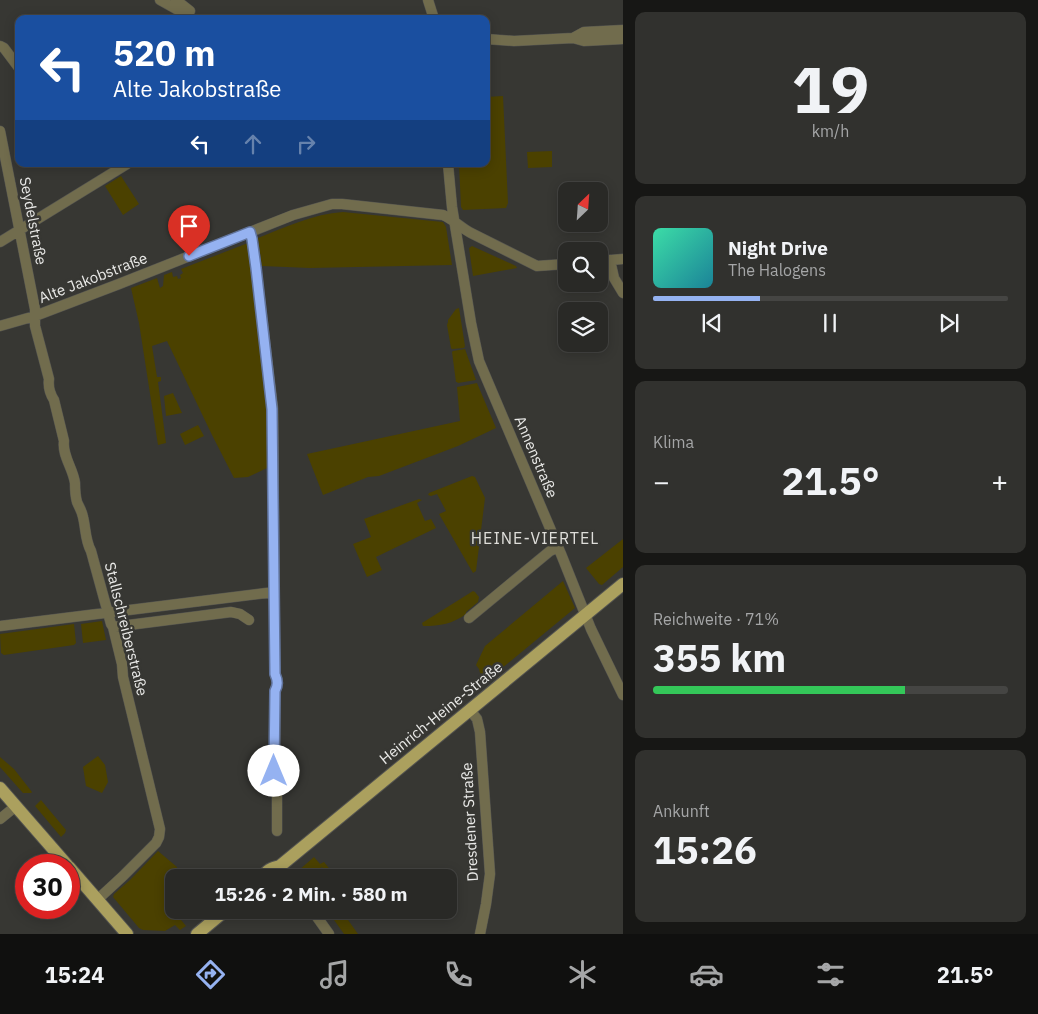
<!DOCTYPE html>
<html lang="de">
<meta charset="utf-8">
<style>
body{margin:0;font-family:"IBM Plex Sans",sans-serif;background:#31312e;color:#f1f3f6;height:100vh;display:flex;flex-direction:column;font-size:19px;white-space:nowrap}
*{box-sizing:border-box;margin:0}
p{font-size:16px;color:#a5a6a7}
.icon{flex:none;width:28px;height:28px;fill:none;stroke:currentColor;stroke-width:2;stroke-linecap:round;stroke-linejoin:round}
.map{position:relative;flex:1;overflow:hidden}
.details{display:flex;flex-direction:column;gap:12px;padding:12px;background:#171715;width:415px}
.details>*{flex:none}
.guide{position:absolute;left:15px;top:15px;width:475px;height:152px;border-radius:10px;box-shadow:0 2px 12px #0003,0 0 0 1px #454543;background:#1a4fa0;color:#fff;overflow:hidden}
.needle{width:32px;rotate:25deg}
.buttons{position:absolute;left:558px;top:182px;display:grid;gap:10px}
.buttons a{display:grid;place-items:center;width:50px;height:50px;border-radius:10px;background:#292926;box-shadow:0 2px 12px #0003,0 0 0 1px #454543;font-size:25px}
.speed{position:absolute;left:15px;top:854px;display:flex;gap:10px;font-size:25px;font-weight:700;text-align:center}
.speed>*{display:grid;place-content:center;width:65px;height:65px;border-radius:50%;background:#292926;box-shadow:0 2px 12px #0003,0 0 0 1px #454543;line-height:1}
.speed .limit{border:8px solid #d22;background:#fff;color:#111}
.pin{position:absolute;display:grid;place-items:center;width:42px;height:42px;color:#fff;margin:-51px -21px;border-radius:50% 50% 50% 0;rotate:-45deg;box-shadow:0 0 5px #0007}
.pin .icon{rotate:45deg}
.me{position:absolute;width:55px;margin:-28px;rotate:0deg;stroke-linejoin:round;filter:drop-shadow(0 0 4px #0008)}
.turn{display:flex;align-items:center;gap:18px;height:105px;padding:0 15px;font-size:22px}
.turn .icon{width:65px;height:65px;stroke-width:2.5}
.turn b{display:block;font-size:35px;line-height:42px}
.lanes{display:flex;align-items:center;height:48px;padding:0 15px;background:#0003;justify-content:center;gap:25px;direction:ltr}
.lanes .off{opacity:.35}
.big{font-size:38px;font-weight:800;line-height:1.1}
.details .widget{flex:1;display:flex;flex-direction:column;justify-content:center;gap:8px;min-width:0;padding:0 18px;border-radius:10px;background:#31312e}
.details .dial{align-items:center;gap:0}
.dial b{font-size:65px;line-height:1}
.song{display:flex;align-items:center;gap:15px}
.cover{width:60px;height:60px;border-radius:8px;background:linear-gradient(135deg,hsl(160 70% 55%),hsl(190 70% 35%))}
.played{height:5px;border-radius:2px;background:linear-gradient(90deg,#95b2f1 30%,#454543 30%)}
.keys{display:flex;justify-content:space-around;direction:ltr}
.heat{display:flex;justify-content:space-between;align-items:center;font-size:28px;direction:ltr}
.charge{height:8px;border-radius:4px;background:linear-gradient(90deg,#34c759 71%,#454543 0)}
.trip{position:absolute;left:165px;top:869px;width:292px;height:50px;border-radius:10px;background:#292926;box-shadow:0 2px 12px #0003,0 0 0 1px #454543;font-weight:800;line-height:50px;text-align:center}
.tabs{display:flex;height:80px;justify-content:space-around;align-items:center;background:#10100f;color:#a5a6a7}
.tabs .icon{width:35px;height:35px}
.tabs .active{color:#95b2f1}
.tabs b{font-size:22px;color:#f1f3f6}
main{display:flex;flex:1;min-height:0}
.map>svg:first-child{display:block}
</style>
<main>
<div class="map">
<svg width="623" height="934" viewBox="0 0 623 934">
<rect width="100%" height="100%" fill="#373733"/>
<!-- green -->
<path fill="#4b4100" d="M503 96 508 203 506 208 463 210 461 207 459 164H486V97Z
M552 151V167L528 168 527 152Z
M121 176 139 204 123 215 105 186Z
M343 212 443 222 446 227 452 265 310 268 262 266 258 238C286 227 313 214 343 212Z
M248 243 267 414V468L248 477 234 478 212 435 167 341 152 346 157 377H161V381L158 382 166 443 158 445 139 323 131 288 157 278 160 288 163 286 164 275 172 272 173 277 177 276 178 279 181 278 180 275 183 273 181 269Z
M472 246 516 266 517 268 473 276 469 248Z
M459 308 465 346 464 348 452 349 451 348 447 325 448 322V320L456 309Z
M465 349 476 380 458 383 457 382H456L452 352 453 351Z
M477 383 496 428 458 446 379 476 368 477 323 495 307 454 460 421 457 387Z
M173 393 182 413 166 416 164 396Z
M198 425 204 436 185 445 180 434Z
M472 476 475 477 485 498 476 571 473 573 439 514 446 511 437 494 431 496 428 495 429 493Z
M419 499 422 500 417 503 425 521 431 519 436 528 376 557 382 570 367 577 353 544 371 537 364 519Z
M623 539V567L602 585 599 584 586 568Z
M563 581 575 608 490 678 480 673 479 669 476 665 485 646Z
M473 591 475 592 479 597 478 602 466 612V614C452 624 441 626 423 626L422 623Z
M102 621 106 640 83 643 81 624Z
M74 624 76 643 74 645 4 655 1 653 0 634Z
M98 756 105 765 108 782 102 793 86 786 83 767Z
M0 757 14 769 32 792 31 793H23L0 767Z
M41 800 66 830 65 833 61 837 35 806Z
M158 851 177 867V877L174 878V910H177V915L186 926 180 930 175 925 165 931 143 930 139 928 113 897 114 894 130 880Z
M314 857 320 864 324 862 336 877H330L322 867 314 873 317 877H303L298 871Z
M327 910H341L358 934H344Z"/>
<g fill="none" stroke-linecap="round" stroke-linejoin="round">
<!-- minor casing -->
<g stroke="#545450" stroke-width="11">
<path id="minor" d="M160 0 194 19
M176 0 190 11
M428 0 434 19
M573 38 584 32 623 30
M486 39 514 41 573 38 584 41 623 39
M0 46 4 48 19 68
M0 131 35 309V326L49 379C48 387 50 394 54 400L64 441C62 456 73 468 75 483 75 489 75 495 77 502 79 507 82 511 83 517 86 529 85 540 91 551L111 624 113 627 122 664 123 677 160 829 159 837 156 843 123 876 97 900
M448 164 452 207 471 323 479 361 561 554 591 629 623 695
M250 233 252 239 256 268 273 409 275 674C278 681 278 685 275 691V771L277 780V831
M0 242 127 164
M610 260 614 278 623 293
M599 261 623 259
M0 326 35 316 119 284 293 215 332 204H342L443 215C453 219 461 228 471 233L537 266 566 264
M469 618 550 551 558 547
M0 626 274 592
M113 627 231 612 240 614 249 620
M470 710 477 719 480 732 490 874 486 904 480 934
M0 819 16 806
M280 866 288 878
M312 910 329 934"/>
</g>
<!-- major casing -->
<g stroke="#545450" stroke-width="14">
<path id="major" d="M0 788 67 865
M69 867 127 934
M262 878C267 870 271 868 280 866L623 584
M197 934 226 910"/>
</g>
<!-- minor -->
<use href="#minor" stroke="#716c4d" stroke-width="10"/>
<!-- major -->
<use href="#major" stroke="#aba05e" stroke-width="12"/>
</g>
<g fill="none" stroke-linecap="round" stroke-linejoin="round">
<!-- route casing -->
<g stroke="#61749d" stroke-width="12">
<path id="route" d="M189 256 250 232 252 239 256 268 272 409 275 674C278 681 278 685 275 691L274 771"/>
</g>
<!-- route -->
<use href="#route" stroke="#95b2f1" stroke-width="9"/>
</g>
<g text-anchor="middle" stroke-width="5" stroke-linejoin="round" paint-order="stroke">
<!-- street labels -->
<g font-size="15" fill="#eaeae8" stroke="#373733">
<text transform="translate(33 221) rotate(79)" y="5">Seydelstraße</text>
<text transform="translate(93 278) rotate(-21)" y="5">Alte Jakobstraße</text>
<text transform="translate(536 457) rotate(67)" y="5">Annenstraße</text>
<text transform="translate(126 629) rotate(76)" y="5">Stallschreiberstraße</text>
<text transform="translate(441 713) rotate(-39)" y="5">Heinrich-Heine-Straße</text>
<text transform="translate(470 822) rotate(-93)" y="5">Dresdener Straße</text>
</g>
<!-- neighbourhood labels -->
<g font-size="16" letter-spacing="1" fill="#dfdeda" stroke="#373733">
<text x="535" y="544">HEINE-VIERTEL</text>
</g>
</g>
</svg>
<div class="buttons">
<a><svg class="needle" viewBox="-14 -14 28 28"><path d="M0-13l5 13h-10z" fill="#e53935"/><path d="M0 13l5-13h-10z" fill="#a5a6a7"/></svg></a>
<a><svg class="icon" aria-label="search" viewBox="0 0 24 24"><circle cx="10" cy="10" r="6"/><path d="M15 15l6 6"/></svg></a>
<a><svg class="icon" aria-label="layers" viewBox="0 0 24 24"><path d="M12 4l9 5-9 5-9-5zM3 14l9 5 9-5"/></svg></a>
</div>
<div class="speed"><div class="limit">30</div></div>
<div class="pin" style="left:189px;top:256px;background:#d93025"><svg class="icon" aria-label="arrive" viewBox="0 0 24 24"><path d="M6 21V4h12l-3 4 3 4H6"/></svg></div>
<svg class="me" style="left:274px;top:771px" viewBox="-20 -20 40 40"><circle r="19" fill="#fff"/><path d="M0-13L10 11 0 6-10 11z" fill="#95b2f1"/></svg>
<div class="trip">15:26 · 2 Min. · 580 m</div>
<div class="guide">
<div class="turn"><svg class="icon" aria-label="left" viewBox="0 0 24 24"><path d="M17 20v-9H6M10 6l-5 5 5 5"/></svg><div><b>520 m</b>Alte Jakobstraße</div></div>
<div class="lanes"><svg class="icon" aria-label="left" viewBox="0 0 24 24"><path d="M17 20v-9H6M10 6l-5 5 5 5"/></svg><svg class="icon off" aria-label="ahead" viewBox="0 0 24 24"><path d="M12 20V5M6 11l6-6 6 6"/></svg><svg class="icon off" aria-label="right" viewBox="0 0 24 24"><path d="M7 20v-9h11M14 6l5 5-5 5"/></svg></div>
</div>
</div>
<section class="details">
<div class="widget dial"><b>19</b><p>km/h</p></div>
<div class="widget">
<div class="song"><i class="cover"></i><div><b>Night Drive</b><p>The Halogens</p></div></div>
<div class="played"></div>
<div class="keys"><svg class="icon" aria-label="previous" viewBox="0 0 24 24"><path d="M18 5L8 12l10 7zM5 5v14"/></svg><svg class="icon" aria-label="pause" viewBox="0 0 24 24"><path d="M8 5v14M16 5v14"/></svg><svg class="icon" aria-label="next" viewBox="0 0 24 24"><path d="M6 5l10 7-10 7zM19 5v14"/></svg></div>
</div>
<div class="widget"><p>Klima</p>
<div class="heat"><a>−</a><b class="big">21.5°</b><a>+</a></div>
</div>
<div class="widget"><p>Reichweite · 71%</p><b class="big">355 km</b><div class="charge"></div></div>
<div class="widget"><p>Ankunft</p><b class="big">15:26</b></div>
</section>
</main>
<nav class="tabs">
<b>15:24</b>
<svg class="icon active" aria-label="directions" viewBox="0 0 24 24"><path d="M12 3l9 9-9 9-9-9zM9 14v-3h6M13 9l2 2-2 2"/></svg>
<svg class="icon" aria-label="music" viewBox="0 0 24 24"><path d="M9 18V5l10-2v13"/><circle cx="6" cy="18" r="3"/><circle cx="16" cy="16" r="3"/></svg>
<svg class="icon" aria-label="phone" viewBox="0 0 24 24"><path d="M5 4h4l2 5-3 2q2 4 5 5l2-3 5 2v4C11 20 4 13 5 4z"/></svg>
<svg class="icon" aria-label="climate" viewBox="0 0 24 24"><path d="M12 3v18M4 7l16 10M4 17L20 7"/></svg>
<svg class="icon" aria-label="car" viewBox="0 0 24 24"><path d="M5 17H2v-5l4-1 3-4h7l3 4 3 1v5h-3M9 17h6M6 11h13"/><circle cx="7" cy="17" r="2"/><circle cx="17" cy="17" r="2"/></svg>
<svg class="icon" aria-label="filters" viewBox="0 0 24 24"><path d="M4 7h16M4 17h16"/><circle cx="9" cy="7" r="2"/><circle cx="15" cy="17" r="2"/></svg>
<b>21.5°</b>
</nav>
